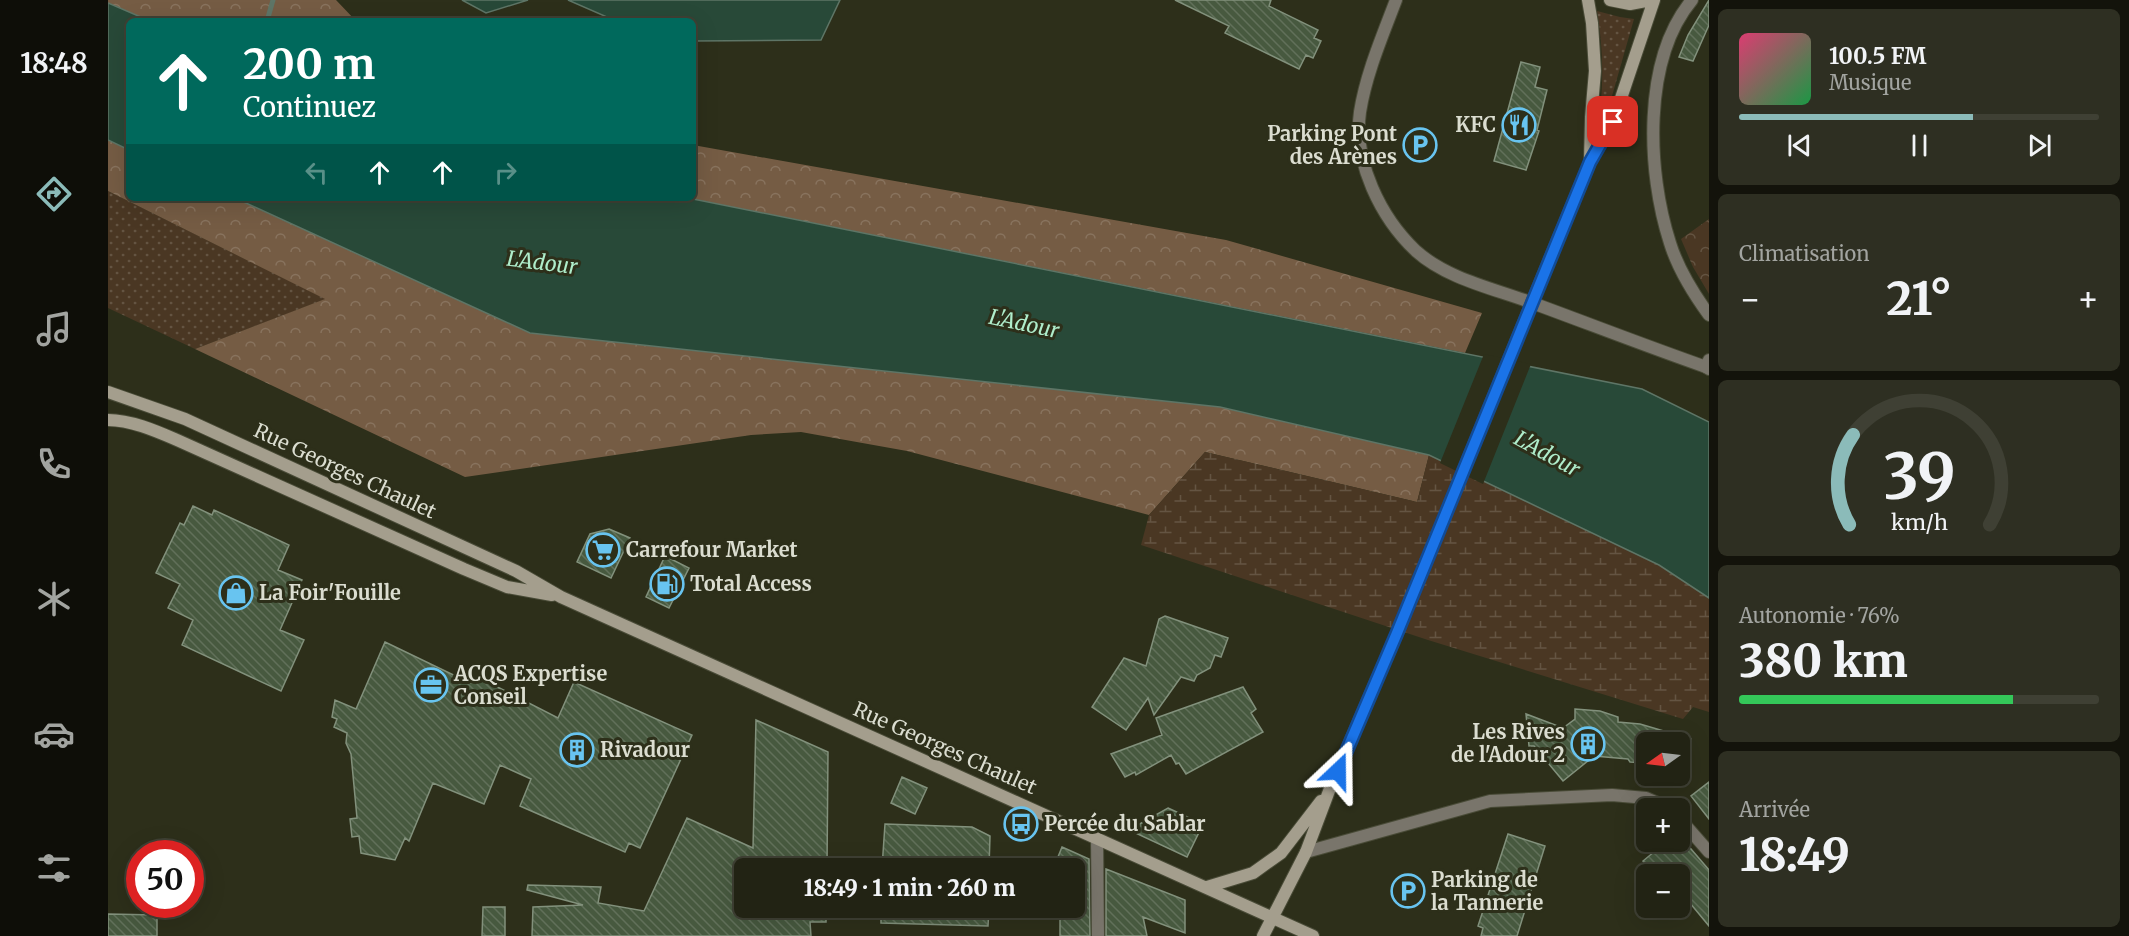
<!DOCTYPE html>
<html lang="fr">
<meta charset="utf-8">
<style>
body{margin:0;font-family:Merriweather,serif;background:#2e2f22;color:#f1f3f6;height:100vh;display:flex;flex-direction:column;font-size:22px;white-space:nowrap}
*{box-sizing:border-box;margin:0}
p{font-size:20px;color:#a2a4a0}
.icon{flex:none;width:33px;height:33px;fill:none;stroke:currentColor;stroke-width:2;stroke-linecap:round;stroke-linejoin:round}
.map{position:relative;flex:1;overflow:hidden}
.panel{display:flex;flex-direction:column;gap:9px;padding:9px;background:#13130b;width:420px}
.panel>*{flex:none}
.guide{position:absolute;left:18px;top:18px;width:570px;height:183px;border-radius:9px;box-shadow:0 6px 24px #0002,0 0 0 2px #3f4034;background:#00695c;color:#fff;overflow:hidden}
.needle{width:39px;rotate:256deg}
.buttons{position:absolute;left:1528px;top:732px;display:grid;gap:12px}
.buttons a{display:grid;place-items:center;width:54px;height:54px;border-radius:9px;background:#222314;box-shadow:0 6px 24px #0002,0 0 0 2px #3f4034;font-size:30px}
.speed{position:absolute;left:18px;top:840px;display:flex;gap:12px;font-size:30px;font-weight:700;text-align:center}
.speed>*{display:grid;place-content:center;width:78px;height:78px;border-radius:50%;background:#222314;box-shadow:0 6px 24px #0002,0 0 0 2px #3f4034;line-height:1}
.speed .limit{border:9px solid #d22;background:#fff;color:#111}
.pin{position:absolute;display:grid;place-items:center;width:51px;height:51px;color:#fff;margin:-26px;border-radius:12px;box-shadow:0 3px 9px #0006}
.me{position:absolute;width:66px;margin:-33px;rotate:23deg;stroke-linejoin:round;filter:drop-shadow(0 0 4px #0008)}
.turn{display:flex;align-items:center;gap:21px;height:126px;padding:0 18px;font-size:27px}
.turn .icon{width:78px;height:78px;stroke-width:2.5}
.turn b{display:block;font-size:42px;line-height:51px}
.lanes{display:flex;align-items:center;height:57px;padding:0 18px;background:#0003;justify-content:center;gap:30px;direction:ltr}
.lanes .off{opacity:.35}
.big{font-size:45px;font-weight:800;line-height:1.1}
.panel .tile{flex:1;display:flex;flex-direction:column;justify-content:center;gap:9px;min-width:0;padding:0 21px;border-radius:9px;background:#2e2f22}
.panel .dial{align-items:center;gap:0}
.dial svg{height:156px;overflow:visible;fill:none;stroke:#3f4034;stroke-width:7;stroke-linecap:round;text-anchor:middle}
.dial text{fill:#f1f3f6;stroke:none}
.song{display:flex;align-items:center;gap:18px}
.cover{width:72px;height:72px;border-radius:9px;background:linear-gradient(135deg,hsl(340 70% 55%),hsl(140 70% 35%))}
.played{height:6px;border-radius:3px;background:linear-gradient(90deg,#8bbbb9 65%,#3f4034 65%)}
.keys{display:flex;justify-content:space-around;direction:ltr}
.heat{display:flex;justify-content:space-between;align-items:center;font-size:33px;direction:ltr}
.charge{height:9px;border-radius:4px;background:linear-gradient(90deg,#34c759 76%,#3f4034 0)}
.trip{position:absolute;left:626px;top:858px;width:351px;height:60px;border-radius:9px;background:#222314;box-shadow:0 6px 24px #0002,0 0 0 2px #3f4034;font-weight:800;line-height:60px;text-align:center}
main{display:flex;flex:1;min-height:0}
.tabs{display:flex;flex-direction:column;width:108px;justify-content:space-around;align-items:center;background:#0e0e08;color:#a2a4a0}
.tabs .icon{width:42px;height:42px}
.tabs .active{color:#8bbbb9}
.tabs b{font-size:27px;color:#f1f3f6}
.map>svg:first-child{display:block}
</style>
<main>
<nav class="tabs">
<b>18:48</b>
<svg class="icon active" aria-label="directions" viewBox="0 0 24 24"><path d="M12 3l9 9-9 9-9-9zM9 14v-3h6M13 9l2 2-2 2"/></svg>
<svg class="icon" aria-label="music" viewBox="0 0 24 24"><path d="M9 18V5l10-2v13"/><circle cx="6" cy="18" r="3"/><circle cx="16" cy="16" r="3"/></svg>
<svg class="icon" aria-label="phone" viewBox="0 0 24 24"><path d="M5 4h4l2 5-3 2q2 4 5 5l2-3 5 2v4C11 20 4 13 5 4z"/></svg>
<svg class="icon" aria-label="climate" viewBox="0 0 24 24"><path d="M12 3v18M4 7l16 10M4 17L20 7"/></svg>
<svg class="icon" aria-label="car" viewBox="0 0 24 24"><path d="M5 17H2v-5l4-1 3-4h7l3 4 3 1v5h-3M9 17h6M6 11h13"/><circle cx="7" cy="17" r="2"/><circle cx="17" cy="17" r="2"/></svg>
<svg class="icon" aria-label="filters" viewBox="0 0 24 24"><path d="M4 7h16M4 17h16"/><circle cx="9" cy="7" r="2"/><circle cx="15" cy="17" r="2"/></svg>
</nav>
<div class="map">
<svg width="1601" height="936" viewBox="0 0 1601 936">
<defs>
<pattern id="grass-dots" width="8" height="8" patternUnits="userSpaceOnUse" patternTransform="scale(1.5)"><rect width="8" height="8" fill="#4a3723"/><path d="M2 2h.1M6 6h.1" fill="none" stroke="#645442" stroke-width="1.8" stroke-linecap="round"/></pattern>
<pattern id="forest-crowns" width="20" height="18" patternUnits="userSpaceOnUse" patternTransform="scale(1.5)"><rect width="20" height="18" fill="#755c44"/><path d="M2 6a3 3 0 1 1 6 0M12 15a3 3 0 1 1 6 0" fill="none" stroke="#88735e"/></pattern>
<pattern id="wetland-marsh" width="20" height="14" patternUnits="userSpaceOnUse" patternTransform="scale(1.5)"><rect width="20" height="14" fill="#4a3723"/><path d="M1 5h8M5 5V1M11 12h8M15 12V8" fill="none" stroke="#645442"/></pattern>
<pattern id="park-crowns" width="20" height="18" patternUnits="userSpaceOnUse" patternTransform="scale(1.5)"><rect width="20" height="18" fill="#4a3723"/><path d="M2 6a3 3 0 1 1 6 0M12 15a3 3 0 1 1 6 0" fill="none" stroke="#645442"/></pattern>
<pattern id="building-back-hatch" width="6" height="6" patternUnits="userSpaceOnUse" patternTransform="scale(1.5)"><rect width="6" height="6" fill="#47593f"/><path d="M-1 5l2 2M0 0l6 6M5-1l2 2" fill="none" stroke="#61705a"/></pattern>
</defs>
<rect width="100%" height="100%" fill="#2d2f1a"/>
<!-- grass -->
<path fill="url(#grass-dots)" d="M1489 11 1512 17 1526 19 1500 110 1491 133 1489 132C1496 91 1496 53 1489 11Z
M0 191 218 299 87 349 0 308Z"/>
<!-- forest -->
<path fill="url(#forest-crowns)" d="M0 0H228L248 21H42L0 3Z
M0 140 21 150V198H127L422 333 1112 407 1321 455 1309 502 1097 452 1041 515 799 451 693 432 643 435 357 477 87 349 217 299 0 191Z
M585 145 1118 240 1374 313 1357 353 580 198H585Z"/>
<!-- wetland -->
<path fill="url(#wetland-marsh)" d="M1097 452 1309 502 1321 455 1551 565 1601 598V712L1585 707 1575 719 1320 640 1033 545 1041 515Z"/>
<!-- park -->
<path fill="url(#park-crowns)" d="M1601 219V294L1585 267 1573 239Z"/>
<!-- water -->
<path fill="#284938" stroke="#5e7566" stroke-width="1.5" d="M354 0H420L378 13Z
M460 0H732L713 40 585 41V21H508Z
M0 3 42 21H21V150L0 140Z
M127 198H580L1534 389 1601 422V598L1551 565 1321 455 1112 407 422 333Z"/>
<!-- pier -->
<path fill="#2d2f1a" d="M1376 354 1423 364 1375 484 1332 463Z"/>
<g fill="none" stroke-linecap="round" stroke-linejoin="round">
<!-- stream -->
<path stroke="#5e7566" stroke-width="5" d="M159 21 165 0"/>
</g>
<!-- building -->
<path fill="url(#building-back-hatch)" stroke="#82917c" stroke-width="1.5" d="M1067 0H1163L1161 6 1210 30 1206 38 1213 41 1205 58 1198 55 1191 69 1117 33 1121 26Z
M1601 0V25L1585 61 1571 57 1580 35Z
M1413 62 1432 67 1427 87 1439 90 1429 130 1431 131 1418 170 1386 161Z
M85 506 104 515 106 510 181 545 170 570 194 580 172 630 196 640 173 691 74 645 85 620 60 608 72 584 48 573 72 523 76 525Z
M501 529 522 538 503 578 469 562 482 534Z
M557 556 581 568 561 608 538 597Z
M1057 616 1120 638 1113 657 1107 655 1102 668 1089 675 1086 681 1073 677 1046 715 1040 698 1018 730 984 707 1016 658 1038 666 1051 619Z
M277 642 362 683 376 680 450 718 466 682 584 735 532 848 521 843 517 852 412 806 423 779 392 765 376 804 325 783 301 841 297 838 287 860 253 853 251 836 244 837 242 819 249 818 243 754 238 743 239 733 226 727 229 719 224 717 227 700 248 709Z
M1135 687 1148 709 1143 713 1155 732 1078 774 1071 763 1068 764 1063 755 1028 775 1027 772 1017 777 1003 754 1054 735 1048 718Z
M1467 709 1492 711 1510 717V722L1532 724 1583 739 1582 742H1539V763L1522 762 1520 759 1486 756 1455 781 1426 746H1421L1418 714 1455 728 1467 719Z
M648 720 720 752 719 868H636V908H718V922H702L703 936H424L425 907 475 905 419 890 420 885 493 887 490 903 536 911 579 818 645 848Z
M794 777 819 788 807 814 783 803Z
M1601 782V819L1583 796Z
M1060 808 1095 824 1079 857 1021 830Z
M777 824 864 827 882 836 881 868H774Z
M1400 834 1437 846 1409 936H1373L1375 928 1370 926Z
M1558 842H1577L1601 870V926L1572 891V874H1546L1535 861Z
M954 847 981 859 982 936H952V908H966V868H950V857Z
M998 869 1077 900V933L1035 917 1039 936H998Z
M375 907H397V936H374Z
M773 908H881L880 926 773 923Z
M0 914 49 915V936H0Z"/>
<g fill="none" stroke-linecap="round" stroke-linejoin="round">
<!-- minor casing -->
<g stroke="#494b37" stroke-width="14">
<path id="minor" d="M1288 0C1274 37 1258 74 1252 112 1245 162 1273 218 1308 251 1338 278 1383 288 1419 301 1479 323 1538 346 1598 367
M1572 819 1601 852
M989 838 990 936
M1198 852 1382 801 1504 795 1538 798 1561 808"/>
</g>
<!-- tertiary casing -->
<g stroke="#494b37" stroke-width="14">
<path id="tertiary" d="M1584 0C1534 60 1539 172 1562 243 1570 269 1585 293 1601 315
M1601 360 1598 367 1601 369"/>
</g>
<!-- secondary casing -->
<g stroke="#494b37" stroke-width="14">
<path id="secondary" d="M1480 0 1484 23 1487 71 1483 117 1482 161
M1502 0 1522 4 1543 0
M1437 271 1482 162 1505 122 1546 0
M0 392 77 419 408 571 453 597 1205 936
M0 420C23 420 48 431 69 440L356 569 399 587 444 595
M1099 887 1145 873 1173 853 1213 801
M1155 936 1198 852 1221 791 1289 633"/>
</g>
<!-- minor -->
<use href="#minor" stroke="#79756b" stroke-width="12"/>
<!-- tertiary -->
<use href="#tertiary" stroke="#79756b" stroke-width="12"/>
<!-- secondary -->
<use href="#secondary" stroke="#a49e8d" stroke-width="12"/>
<!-- secondary-bridge casing -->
<g stroke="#494b37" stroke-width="14" stroke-linecap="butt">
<path id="secondary-bridge" d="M1289 633 1437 271"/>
</g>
<!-- secondary-bridge -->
<use href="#secondary-bridge" stroke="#a49e8d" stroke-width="12"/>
</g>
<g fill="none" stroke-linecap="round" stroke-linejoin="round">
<!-- route casing -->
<g stroke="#114b97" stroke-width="15">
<path id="route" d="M1230 771 1289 633 1482 162 1505 122"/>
</g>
<!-- route -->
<use href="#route" stroke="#1a73e8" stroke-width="10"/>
</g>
<!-- icons -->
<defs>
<g id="restaurant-ring" transform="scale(1.725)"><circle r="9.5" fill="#2d2f1a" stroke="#68c4f0" stroke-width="1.5"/><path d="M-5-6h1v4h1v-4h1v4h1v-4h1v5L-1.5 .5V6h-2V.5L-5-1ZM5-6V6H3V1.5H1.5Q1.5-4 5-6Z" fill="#68c4f0"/></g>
<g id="parking-ring" transform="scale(1.725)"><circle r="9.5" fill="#2d2f1a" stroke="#68c4f0" stroke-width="1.5"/><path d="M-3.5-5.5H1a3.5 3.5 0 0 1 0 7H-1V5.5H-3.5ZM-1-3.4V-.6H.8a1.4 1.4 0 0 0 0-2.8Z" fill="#68c4f0"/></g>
<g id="supermarket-ring" transform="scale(1.725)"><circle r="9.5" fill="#2d2f1a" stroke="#68c4f0" stroke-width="1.5"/><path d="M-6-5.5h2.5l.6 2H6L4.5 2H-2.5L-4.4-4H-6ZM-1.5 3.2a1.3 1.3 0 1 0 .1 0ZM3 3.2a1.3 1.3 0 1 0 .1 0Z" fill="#68c4f0"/></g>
<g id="fuel-ring" transform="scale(1.725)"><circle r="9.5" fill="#2d2f1a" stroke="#68c4f0" stroke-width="1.5"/><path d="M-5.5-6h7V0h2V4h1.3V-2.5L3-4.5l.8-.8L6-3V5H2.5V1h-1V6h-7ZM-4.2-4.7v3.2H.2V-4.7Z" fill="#68c4f0"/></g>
<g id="shop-ring" transform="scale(1.725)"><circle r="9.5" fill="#2d2f1a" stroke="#68c4f0" stroke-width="1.5"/><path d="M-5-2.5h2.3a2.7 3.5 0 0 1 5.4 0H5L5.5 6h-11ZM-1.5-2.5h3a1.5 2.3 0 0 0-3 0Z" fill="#68c4f0"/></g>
<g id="office-ring" transform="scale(1.725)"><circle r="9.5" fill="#2d2f1a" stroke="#68c4f0" stroke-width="1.5"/><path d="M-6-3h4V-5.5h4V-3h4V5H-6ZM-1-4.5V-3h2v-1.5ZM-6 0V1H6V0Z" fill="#68c4f0"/></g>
<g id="building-ring" transform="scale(1.725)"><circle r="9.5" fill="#2d2f1a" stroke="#68c4f0" stroke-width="1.5"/><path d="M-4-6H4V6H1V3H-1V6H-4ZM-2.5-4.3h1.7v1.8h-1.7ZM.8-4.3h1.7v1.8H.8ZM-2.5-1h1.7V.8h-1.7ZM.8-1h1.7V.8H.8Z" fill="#68c4f0"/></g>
<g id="bus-ring" transform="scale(1.725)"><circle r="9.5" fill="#2d2f1a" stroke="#68c4f0" stroke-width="1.5"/><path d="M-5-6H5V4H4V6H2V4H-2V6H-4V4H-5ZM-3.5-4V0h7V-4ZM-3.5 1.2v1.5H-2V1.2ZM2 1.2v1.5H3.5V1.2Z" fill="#68c4f0"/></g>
</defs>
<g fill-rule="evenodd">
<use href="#restaurant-ring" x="1411" y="125"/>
<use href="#parking-ring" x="1312" y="145"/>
<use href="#supermarket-ring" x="495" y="550"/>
<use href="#fuel-ring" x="559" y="584"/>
<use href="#shop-ring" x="128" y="593"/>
<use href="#office-ring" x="323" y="685"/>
<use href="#building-ring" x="1480" y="744"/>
<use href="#building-ring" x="469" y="750"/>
<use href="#bus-ring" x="913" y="824"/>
<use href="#parking-ring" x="1300" y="891"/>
</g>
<g text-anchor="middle" stroke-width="6" stroke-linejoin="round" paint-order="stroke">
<!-- poi labels -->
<g font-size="20" font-weight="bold" fill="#dbddd0" stroke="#2d2f1a" text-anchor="start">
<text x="1388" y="132" text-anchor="end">KFC</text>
<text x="1289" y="141" text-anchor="end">Parking Pont<tspan x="1289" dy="23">des Arènes</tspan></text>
<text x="518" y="557">Carrefour Market</text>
<text x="582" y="591">Total Access</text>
<text x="151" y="600">La Foir'Fouille</text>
<text x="346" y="681">ACQS Expertise<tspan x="346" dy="23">Conseil</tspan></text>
<text x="1457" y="739" text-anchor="end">Les Rives<tspan x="1457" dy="23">de l'Adour 2</tspan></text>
<text x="492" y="757">Rivadour</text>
<text x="936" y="831">Percée du Sablar</text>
<text x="1323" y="887">Parking de<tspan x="1323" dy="23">la Tannerie</tspan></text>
</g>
<!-- street labels -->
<g font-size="20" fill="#dbddd0" stroke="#2d2f1a">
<text transform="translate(237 471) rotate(25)" y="7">Rue Georges Chaulet</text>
<text transform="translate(837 748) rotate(24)" y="7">Rue Georges Chaulet</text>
</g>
<!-- water labels -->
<g font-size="21" font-style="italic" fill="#afedcb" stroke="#2d2f1a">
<text transform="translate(434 263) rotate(7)" y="7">L'Adour</text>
<text transform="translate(916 324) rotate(12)" y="7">L'Adour</text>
<text transform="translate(1439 454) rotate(29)" y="7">L'Adour</text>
</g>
</g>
</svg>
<div class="buttons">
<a><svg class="needle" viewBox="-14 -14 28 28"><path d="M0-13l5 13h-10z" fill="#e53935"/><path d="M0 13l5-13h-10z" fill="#a2a4a0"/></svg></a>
<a>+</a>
<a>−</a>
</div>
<div class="speed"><div class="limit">50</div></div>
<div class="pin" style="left:1505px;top:122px;background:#d93025"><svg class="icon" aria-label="arrive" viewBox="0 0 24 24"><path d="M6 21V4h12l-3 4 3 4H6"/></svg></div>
<svg class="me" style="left:1230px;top:771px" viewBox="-20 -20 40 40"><path d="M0-17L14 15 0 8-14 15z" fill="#1a73e8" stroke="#fff" stroke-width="4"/></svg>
<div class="trip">18:49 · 1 min · 260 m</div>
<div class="guide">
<div class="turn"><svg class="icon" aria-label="ahead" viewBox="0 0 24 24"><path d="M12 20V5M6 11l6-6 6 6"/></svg><div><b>200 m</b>Continuez</div></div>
<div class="lanes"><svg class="icon off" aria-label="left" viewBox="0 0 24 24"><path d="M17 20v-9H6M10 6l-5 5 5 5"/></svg><svg class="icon" aria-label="ahead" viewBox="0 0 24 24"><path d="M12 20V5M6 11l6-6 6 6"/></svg><svg class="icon" aria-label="ahead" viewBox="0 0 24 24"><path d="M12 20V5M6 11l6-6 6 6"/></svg><svg class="icon off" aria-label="right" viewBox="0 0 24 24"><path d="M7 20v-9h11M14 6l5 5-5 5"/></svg></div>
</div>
</div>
<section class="panel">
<div class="tile">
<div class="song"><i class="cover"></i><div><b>100.5 FM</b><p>Musique</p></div></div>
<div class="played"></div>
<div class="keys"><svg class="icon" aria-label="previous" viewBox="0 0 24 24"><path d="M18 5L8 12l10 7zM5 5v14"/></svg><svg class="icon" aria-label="pause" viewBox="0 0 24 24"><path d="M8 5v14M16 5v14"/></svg><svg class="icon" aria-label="next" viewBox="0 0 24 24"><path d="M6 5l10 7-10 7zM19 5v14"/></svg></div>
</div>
<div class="tile"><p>Climatisation</p>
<div class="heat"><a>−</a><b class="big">21°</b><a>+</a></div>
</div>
<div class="tile dial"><svg viewBox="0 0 100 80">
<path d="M14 69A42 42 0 1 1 86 69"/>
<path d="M14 69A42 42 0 0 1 16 23" stroke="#8bbbb9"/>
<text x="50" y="56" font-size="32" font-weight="700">39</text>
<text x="50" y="72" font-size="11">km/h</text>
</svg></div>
<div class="tile"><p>Autonomie · 76%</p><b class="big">380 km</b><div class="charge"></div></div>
<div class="tile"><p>Arrivée</p><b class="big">18:49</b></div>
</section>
</main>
